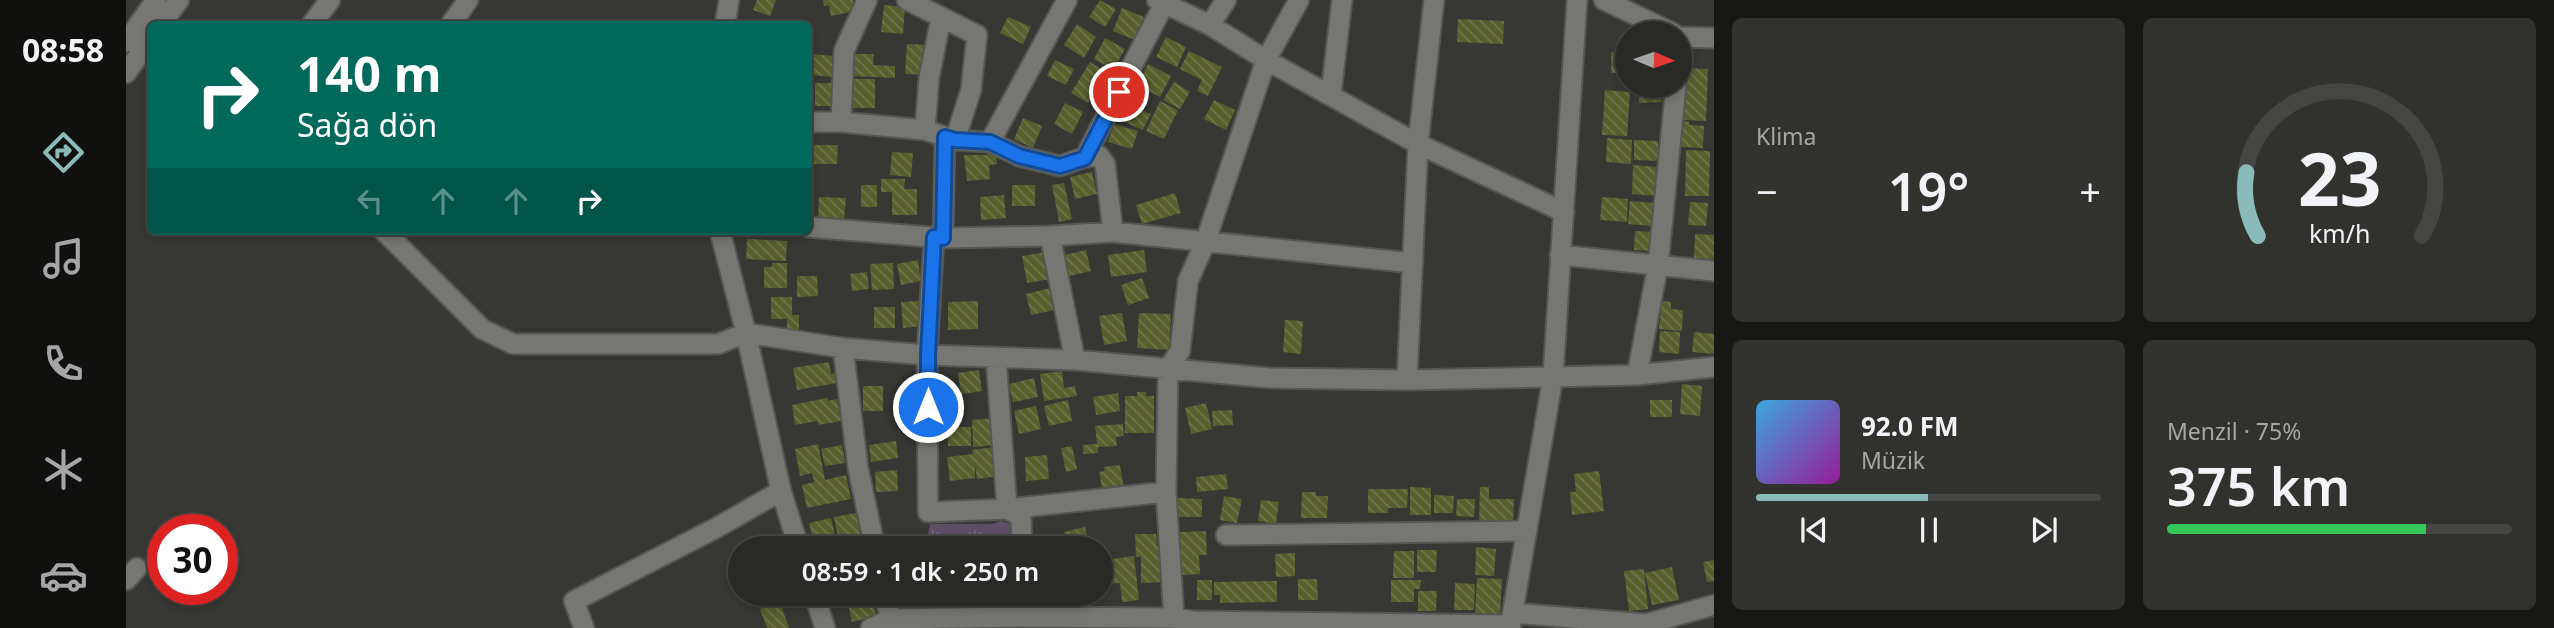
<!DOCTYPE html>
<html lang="tr">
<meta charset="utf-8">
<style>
body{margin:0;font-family:"Noto Sans",sans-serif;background:#31322e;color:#f1f3f6;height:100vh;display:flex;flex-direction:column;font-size:26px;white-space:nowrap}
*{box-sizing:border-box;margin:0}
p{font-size:23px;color:#a5a7a7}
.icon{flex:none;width:38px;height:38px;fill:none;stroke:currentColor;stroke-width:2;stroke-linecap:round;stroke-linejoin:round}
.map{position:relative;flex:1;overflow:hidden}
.drawer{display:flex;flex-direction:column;gap:18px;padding:18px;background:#171715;width:840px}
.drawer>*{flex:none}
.top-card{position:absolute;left:21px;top:21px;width:665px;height:214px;border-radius:10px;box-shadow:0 4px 10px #0003,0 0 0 2px #454643;background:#00695c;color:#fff;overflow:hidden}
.needle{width:46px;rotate:92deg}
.tools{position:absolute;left:1489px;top:21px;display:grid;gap:14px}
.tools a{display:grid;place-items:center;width:77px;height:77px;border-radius:50%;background:#292a26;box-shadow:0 4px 10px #0003,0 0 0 2px #454643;font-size:35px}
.speed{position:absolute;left:21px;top:514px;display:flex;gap:14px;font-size:35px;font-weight:700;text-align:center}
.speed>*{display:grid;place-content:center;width:91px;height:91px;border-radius:50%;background:#292a26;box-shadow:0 4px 10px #0003,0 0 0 2px #454643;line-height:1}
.speed .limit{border:10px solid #d22;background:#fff;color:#111}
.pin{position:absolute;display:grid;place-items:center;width:60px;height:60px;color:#fff;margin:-30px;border:4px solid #fff;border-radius:50%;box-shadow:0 2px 7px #0007}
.me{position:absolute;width:77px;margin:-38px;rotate:0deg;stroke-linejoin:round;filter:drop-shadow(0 0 5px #0008)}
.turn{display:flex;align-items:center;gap:24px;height:147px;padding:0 35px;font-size:32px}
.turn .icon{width:91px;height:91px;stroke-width:2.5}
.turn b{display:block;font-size:49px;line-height:60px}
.lanes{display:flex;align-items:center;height:66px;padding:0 35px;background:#0003;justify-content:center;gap:35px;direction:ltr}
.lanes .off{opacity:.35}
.big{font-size:52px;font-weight:600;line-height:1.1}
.drawer .widget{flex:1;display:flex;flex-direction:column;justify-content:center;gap:10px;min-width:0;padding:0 24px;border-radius:10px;background:#31322e}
.drawer .dial{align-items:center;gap:0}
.dial svg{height:182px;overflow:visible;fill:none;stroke:#454643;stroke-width:7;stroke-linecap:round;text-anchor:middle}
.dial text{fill:#f1f3f6;stroke:none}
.song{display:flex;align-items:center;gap:21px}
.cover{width:84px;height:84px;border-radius:10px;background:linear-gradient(135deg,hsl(200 70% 55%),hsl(300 70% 35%))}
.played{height:7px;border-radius:4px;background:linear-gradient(90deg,#8bbbb9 50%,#454643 50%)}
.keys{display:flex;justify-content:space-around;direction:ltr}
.heat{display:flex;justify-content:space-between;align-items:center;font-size:38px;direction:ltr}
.charge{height:10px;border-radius:5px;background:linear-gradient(90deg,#34c759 75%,#454643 0)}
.drawer .tiles{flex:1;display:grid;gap:18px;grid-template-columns:repeat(2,1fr)}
.trip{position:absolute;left:602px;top:536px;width:385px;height:70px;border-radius:35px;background:#292a26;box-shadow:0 4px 10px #0003,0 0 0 2px #454643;font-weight:600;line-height:70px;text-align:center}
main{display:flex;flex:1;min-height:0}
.tab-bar{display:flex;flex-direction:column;width:126px;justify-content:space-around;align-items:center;background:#10110f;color:#a5a7a7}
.tab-bar .icon{width:49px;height:49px}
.tab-bar .on{color:#8bbbb9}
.tab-bar b{font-size:32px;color:#f1f3f6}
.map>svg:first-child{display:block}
</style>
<main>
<nav class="tab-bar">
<b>08:58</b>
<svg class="icon on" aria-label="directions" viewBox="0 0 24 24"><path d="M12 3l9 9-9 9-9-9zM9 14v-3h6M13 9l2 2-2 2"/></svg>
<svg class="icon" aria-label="music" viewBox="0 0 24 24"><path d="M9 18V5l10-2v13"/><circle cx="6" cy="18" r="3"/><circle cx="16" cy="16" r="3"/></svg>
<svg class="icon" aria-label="phone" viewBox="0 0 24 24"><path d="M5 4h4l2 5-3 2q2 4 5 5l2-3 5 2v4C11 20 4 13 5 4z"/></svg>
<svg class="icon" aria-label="climate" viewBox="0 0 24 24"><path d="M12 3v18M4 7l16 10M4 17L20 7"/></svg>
<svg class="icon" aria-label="car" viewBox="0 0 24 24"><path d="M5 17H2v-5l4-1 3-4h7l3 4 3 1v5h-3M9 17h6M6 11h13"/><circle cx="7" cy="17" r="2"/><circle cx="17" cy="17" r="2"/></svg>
</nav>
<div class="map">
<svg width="1588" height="628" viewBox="0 0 1588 628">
<defs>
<pattern id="grass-tufts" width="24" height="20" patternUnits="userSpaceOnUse" patternTransform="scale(1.75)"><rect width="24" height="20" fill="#5d4d65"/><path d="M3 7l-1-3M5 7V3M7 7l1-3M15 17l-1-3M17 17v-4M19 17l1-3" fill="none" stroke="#74677b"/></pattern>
<pattern id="building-back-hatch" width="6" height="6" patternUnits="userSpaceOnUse" patternTransform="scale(1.75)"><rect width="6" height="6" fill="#585e2d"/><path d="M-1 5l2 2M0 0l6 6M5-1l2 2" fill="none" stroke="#70754b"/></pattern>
</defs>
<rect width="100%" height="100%" fill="#373833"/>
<!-- grass -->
<path fill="url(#grass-tufts)" d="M875 521 886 524 887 548H800L804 524H866Z
M794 593H888L889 610H792Z"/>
<!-- building -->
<path fill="url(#building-back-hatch)" d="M631 0H650L644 16 627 10Z
M697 0H727L729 11 705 16 703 5 698 6Z
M974 0 990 9 979 27 963 17Z
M758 5 779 7 777 34 755 32Z
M996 8 1018 17 1014 27 1019 30 1014 42 987 31Z
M882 17 905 27 897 44 874 33Z
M1332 19 1378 21 1377 44 1331 42Z
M951 24 970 37 958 58 938 45Z
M1040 37 1060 47 1051 67 1030 57Z
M979 38 999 49 991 63 999 67 995 74 968 59Z
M781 44 803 45 801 75 779 74Z
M1063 51 1096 67 1082 96 1071 91 1076 80 1054 69Z
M1485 52H1502V73H1485Z
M687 54 707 56 706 77 686 75Z
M728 54H748L747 65 769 66V78L727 76Z
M929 60 948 69 940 85 921 76Z
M964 62 980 72 962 103 945 93Z
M1022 64 1045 76 1034 97 1011 85Z
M1559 68 1582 69 1580 121 1556 120Z
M682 78 687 79 686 105H682Z
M727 79H749V108H727Z
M1048 82 1064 92 1054 109 1037 100Z
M689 83H709V106H689Z
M1513 86H1536V102L1513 103Z
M1479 90 1504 92 1501 136 1476 135Z
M1088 100 1109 110 1100 130 1078 119Z
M1034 101 1052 110 1038 139 1020 131Z
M939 103 957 112 946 134 928 124Z
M1001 103 1025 114 1017 130 994 120Z
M897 118 916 126 907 148 888 139Z
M1556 121 1563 122V125L1578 126 1577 148 1555 147Z
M988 124 1012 131 1006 149 982 142Z
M1481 138 1506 140 1505 164 1480 162Z
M1508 140 1532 141V161L1508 160Z
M687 145H712L711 164H687Z
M869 148 871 164 863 165 864 179 841 181 838 155H861L860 149Z
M1560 150 1584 151 1583 196H1559Z
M766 152 787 153 785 177 764 175Z
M1507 165 1530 167 1529 196 1506 194Z
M966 172 971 194 949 199 944 177Z
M755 179H779L778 189H791V215H766V192H755Z
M938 183 946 219 933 222 926 185Z
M735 185H751V207H735Z
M886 185H909V206H886Z
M1049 193 1055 213 1016 224 1010 205Z
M878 195 880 218 855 220 854 197Z
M693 197 720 198 718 220 692 218Z
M1476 197 1502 199 1501 222 1474 220Z
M1504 201 1528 203 1526 226 1502 224Z
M1564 202 1582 203 1580 226 1562 225Z
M1509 231 1527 232 1526 251 1508 250Z
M1569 234 1588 235V259L1568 258Z
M621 239 661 241 660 261 620 259Z
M960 250 965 271 939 277 934 256Z
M1018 250 1021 272 985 277 982 255Z
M920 252 925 279 901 283 896 256Z
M792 260 795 281 775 285 771 264Z
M646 263H661V288H638V267H646Z
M767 263 768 289 746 290 744 264Z
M741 272 743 289 726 291 724 274Z
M671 276H691L692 296 671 297Z
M1016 278 1023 298 1002 305 995 285Z
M928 287 933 309 905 315 900 294Z
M645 297H666V315H673V330H661V319H645Z
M795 301 797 326 777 328 775 302Z
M852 301V329L822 330V302Z
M1536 301 1545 302V309L1557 310 1556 331 1533 329Z
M748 307H769V328H748Z
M996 313 1001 341 978 345 973 316Z
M1013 313 1045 314 1043 350 1011 348Z
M1159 320 1177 321 1175 354 1157 352Z
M1534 331 1554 332 1553 354 1533 352Z
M1568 332 1588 334V354L1566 352Z
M703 362 705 374 714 372 716 382 671 390 667 368Z
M853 370 856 391 835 394 832 373Z
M936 371 938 388 949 386 951 396 918 401 914 374Z
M908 378 912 397 887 402 883 384Z
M1556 384 1576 386 1574 416 1554 414Z
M737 386H757V411H737Z
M1011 392H1020V396H1028V433H999V396H1011Z
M992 393 994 411 970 415 967 397Z
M701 398 702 401 711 399 715 421 692 425 691 421 669 425 666 405Z
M942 400 946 421 923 426 918 406Z
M1524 400H1546V417H1524Z
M1080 403 1086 429 1065 434 1059 408Z
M910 406 915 429 893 434 888 411Z
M1106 410 1107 425 1087 426 1086 411Z
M869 418 871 445 847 447 846 420Z
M997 424 998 436 990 437 991 446 972 447V453L957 454V445L971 444 969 426Z
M822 427H845V446H822Z
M770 441 772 458 745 462 743 445Z
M692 444 699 480 720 475 725 499 681 508 676 485 688 482 686 473 674 476 669 449Z
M716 445 719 463 699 466 695 449Z
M946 446 951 469 940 472 935 448Z
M869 447 873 476 851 479 849 464V478L824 481 821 457 847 454 846 450Z
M921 455 923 479 900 481 899 457Z
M994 465 998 490 977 493 973 472 979 471 978 467Z
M771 470 772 491 750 492 749 472Z
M1473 471 1478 511 1446 515 1444 492H1450L1448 474Z
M1100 474 1102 489 1071 492 1070 477Z
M1284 487 1305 488V515H1284Z
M1354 487H1363V499H1388L1387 523 1353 522Z
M1242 489H1282L1281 508H1262V513H1242Z
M1176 492H1190V496H1202L1201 518H1175Z
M1308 495 1328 496 1327 513H1308Z
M1098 496 1116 499 1111 523 1094 520Z
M1051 498 1076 499V517H1051Z
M1331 499H1349L1348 517 1330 516Z
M1135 500 1153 502 1150 524 1132 521Z
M730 513 735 538 713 542 708 517Z
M705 518 710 539 688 544 683 523Z
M959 527 964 548H941L938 532Z
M1080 531 1081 555H1073L1074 574 1055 575 1054 532Z
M1009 534H1030L1031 546H1034L1036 582 1015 583V557H1010Z
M914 538H937V548H914Z
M1350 547 1370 549 1368 576 1349 575Z
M1291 550H1311L1310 572H1291Z
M1268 551H1288V578H1267Z
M1169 553V576L1150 577 1149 554Z
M1008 556 1013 600 996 602 994 583 982 584 981 574 988 573 986 559Z
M1588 560V581L1581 582 1577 562Z
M1546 567 1553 600 1526 605 1519 573Z
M1518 569 1522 609 1503 611 1498 571Z
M1351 578 1376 579 1374 615 1349 614Z
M1172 579H1191L1192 600H1172Z
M1071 580H1086V600H1071Z
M1265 580H1295L1294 589H1288V602H1265Z
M1151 581V602L1094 603V595H1088V582Z
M1329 583 1349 584 1348 610H1328Z
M1292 591H1311L1310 611H1292Z
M702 593H723L724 598 703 601Z
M947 593H970L969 598 947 597Z
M745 595 750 616 726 622 721 601Z
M654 602 663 628H641L634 609Z"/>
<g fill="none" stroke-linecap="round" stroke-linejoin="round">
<!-- minor casing -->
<g stroke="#565753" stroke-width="23">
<path id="minor" d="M781 0 851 35 845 90 829 140
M1031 0 1084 25 1140 60 1292 144 1438 212
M1478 0 1547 33
M35 24 53 0
M186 24 204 0
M325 24 342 0
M599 24 603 0
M1084 25 1100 0
M1554 37 1588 38
M0 42 30 0
M0 73 24 40
M1205 94 1216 0
M682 122H715L799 130 829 140 864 142 893 156 934 166 959 157 973 156 979 164 987 232
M715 122 718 51 741 0
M799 130 803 78 815 18
M864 142 941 0
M959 157 1038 4
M682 227 817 238 924 236 987 232 1287 263
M258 231 356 329 387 344H592L620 333 717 348 801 355 949 360 1144 378 1281 380 1427 377 1511 375 1588 367
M594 231 620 333 655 491 673 548
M924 236 949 360
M808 237 801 355 802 512 881 509 1040 492
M817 238 819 137
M1434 255 1588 271
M717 348 732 468 749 548
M870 358 881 509 895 516 896 548
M1511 375 1532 265 1550 86
M1281 380 1292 144 1308 0
M1100 535 1401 531
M0 580 11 568
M688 593 699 628
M759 593 764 619
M897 593 898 617
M1387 613 1520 624 1588 605
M1048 618 1040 492 1042 369 1054 351 1062 281 1079 243 1140 60 1173 0
M458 628 448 601 590 528 655 491
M745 628 764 619 898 617 1048 618 1068 621 1385 625
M1384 628 1427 377 1451 0"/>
</g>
<!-- minor -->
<use href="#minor" stroke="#767772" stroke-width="19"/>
</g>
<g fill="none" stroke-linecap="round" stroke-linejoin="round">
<!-- route casing -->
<g stroke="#114b97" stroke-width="18">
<path id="route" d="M802 407V355L808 237 817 238 819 137 829 140 864 142 893 156 934 166 959 158 993 92"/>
</g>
<!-- route -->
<use href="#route" stroke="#1a73e8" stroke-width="12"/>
</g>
</svg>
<div class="tools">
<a><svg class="needle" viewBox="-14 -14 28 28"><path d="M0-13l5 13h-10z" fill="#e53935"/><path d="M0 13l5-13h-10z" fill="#a5a7a7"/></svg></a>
</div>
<div class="speed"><div class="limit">30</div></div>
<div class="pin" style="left:993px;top:92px;background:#d93025"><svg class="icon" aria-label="arrive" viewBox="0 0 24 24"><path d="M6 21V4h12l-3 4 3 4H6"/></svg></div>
<svg class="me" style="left:802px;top:407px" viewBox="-20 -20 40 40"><circle r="17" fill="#1a73e8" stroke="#fff" stroke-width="3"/><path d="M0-11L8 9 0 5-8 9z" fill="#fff"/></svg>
<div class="trip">08:59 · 1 dk · 250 m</div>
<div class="top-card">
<div class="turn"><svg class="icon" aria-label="right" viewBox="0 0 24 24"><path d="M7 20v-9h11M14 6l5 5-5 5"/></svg><div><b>140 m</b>Sağa dön</div></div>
<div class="lanes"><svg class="icon off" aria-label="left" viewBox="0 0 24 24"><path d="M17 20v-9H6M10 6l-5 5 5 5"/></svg><svg class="icon off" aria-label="ahead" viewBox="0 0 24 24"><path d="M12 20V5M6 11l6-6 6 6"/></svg><svg class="icon off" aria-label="ahead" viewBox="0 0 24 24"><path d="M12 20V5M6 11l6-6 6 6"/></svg><svg class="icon" aria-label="right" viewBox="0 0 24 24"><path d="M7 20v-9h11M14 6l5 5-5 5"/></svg></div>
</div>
</div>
<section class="drawer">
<div class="tiles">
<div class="widget"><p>Klima</p>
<div class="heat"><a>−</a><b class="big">19°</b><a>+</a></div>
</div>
<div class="widget dial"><svg viewBox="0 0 100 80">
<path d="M14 69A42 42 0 1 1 86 69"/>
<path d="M14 69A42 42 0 0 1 9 41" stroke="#8bbbb9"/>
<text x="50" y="56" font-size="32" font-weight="700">23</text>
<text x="50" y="72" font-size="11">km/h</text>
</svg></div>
<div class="widget">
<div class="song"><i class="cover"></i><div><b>92.0 FM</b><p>Müzik</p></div></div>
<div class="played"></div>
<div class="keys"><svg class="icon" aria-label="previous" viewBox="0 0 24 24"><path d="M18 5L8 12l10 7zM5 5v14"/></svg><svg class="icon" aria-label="pause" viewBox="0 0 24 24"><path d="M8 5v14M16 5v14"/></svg><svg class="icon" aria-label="next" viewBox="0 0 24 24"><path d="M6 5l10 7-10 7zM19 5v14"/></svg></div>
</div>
<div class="widget"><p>Menzil · 75%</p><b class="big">375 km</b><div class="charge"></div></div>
</div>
</section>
</main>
